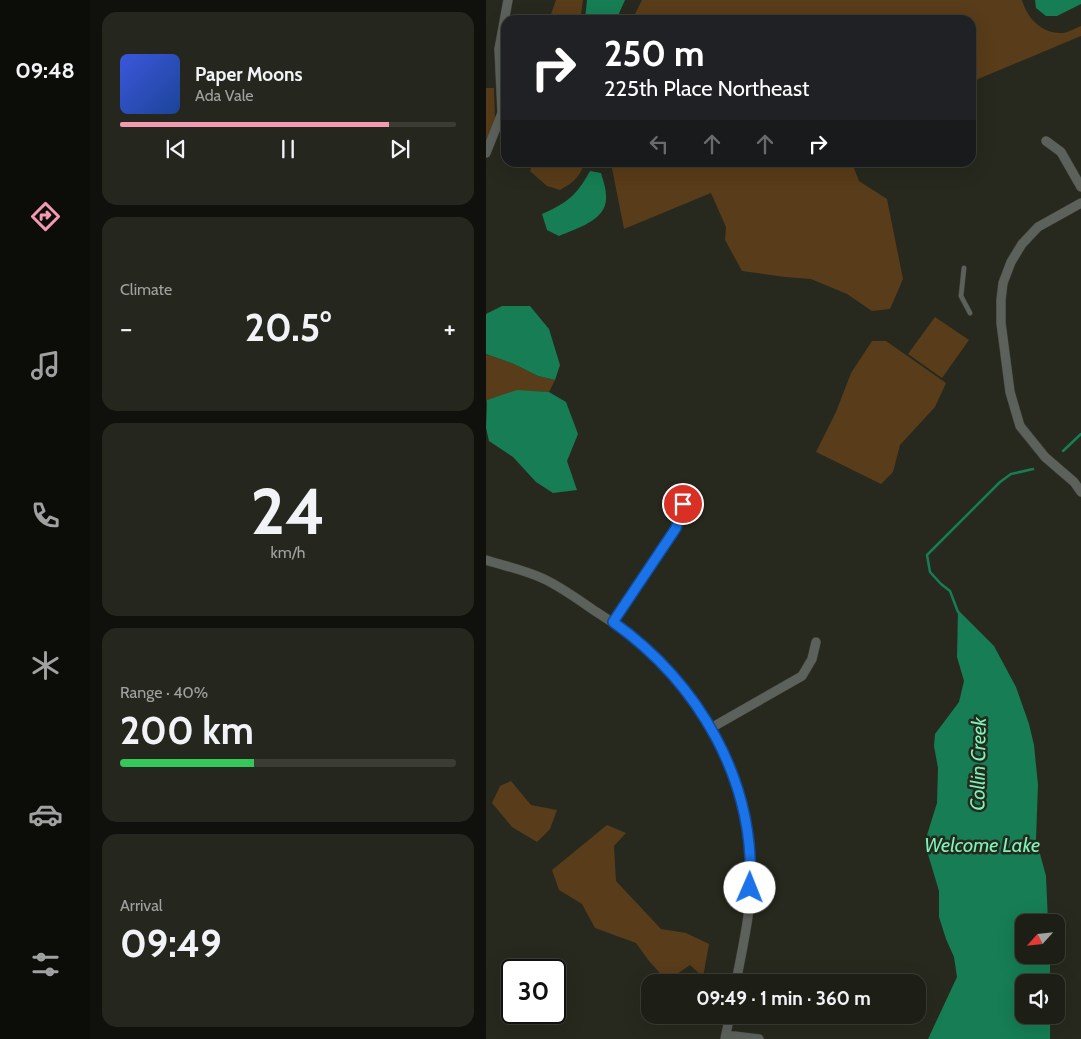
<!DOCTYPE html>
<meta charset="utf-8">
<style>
body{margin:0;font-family:Cabin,sans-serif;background:#25271f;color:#f1f3f6;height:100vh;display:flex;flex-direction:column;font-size:19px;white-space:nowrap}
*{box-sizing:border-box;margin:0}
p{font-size:16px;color:#a0a2a1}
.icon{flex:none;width:28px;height:28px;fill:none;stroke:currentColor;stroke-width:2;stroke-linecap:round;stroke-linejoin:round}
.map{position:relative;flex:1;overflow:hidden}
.drawer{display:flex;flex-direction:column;gap:12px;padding:12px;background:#10110c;width:396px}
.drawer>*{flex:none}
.hud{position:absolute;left:15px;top:15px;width:475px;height:152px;border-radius:15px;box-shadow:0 5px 20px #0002,0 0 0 1px #3b3d35;background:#202124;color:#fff;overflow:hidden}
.needle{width:32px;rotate:243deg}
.controls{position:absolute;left:529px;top:914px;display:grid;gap:10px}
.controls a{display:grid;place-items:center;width:50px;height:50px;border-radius:10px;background:#1d1f16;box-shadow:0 5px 20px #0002,0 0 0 1px #3b3d35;font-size:25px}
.speed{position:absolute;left:15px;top:959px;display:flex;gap:10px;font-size:25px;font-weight:700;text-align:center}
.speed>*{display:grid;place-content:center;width:65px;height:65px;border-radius:50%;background:#1d1f16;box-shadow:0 5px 20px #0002,0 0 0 1px #3b3d35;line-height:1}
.speed .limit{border:2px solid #111;border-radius:8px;background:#fff;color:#111}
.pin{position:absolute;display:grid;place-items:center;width:42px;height:42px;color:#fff;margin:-21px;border:2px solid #fff;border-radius:50%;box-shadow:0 1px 5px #0007}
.me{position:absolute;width:55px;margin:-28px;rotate:1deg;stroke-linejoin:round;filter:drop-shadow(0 0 4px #0008)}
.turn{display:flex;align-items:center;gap:18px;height:105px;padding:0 20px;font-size:22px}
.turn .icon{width:65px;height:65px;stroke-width:2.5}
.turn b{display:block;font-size:35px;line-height:42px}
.lanes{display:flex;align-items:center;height:48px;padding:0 20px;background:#0003;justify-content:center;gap:25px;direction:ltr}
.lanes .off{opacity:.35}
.big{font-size:38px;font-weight:700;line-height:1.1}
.drawer .widget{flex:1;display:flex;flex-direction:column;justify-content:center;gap:8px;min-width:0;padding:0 18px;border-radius:15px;background:#25271f}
.drawer .dial{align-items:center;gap:0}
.dial b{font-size:65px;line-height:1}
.song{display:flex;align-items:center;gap:15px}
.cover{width:60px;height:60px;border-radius:8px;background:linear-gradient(135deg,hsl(230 70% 55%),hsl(220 70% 35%))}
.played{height:5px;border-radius:2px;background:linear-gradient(90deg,#f19ab2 80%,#3b3d35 80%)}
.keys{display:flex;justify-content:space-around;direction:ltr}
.heat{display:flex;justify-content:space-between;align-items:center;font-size:28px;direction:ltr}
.charge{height:8px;border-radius:4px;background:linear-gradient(90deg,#34c759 40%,#3b3d35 0)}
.trip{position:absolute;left:155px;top:974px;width:285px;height:50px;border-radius:15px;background:#1d1f16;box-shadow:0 5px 20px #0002,0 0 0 1px #3b3d35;font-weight:700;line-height:50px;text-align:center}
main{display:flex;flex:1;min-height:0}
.menu{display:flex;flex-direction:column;width:90px;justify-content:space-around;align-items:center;background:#0c0c09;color:#a0a2a1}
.menu .icon{width:35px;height:35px}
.menu .selected{color:#f19ab2}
.menu b{font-size:22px;color:#f1f3f6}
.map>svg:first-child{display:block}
</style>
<main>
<nav class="menu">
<b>09:48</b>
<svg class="icon selected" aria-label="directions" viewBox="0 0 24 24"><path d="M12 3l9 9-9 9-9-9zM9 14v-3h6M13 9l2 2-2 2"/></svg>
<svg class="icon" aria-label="music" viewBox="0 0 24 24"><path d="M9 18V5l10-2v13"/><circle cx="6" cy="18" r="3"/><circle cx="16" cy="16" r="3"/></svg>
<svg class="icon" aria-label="phone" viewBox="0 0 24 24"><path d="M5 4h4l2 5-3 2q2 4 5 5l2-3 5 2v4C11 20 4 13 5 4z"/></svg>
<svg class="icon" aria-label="climate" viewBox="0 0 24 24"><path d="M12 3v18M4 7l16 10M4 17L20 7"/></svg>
<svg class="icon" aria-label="car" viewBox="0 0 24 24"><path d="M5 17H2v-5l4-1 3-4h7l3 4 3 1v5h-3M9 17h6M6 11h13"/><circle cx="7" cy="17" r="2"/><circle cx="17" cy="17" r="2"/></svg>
<svg class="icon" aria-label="filters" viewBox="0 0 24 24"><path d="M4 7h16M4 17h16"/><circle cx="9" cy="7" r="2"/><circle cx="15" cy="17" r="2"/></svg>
</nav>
<section class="drawer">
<div class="widget">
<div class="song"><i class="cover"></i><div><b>Paper Moons</b><p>Ada Vale</p></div></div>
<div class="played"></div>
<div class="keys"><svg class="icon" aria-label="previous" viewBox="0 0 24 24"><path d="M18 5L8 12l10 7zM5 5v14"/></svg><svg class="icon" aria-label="pause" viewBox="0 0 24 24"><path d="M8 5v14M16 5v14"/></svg><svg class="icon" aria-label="next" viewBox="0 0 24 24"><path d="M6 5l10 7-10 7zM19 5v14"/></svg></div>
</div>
<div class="widget"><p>Climate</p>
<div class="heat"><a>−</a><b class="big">20.5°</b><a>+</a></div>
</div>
<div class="widget dial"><b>24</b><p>km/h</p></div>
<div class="widget"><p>Range · 40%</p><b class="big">200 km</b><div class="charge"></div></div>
<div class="widget"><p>Arrival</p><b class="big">09:49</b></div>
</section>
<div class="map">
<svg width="595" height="1039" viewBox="0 0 595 1039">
<rect width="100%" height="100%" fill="#27291e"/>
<!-- green -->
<path fill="#593c19" d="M70 0H97L94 20H63Z
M156 0H536C541 18 556 34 576 33 582 33 589 28 595 26V36L485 82V20H146Z
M0 88H8L9 122 0 144Z
M47 163H97C97 175 85 184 74 190L61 186 44 171Z
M125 163H366L373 181 401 199 417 279 404 309 386 311 361 294 325 279 299 277 256 271 239 240 240 227 225 193 138 229Z
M449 317 483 340 456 378 422 354Z
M386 341H400L460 383 449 407 414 445 407 472 395 484 330 452 350 412 365 373Z
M0 354 28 364 52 376 69 380 63 392 31 391 1 400 0 404Z
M25 781 45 805 71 810 64 829 51 842 26 827 6 803 14 786Z
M121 825 140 833 128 846 130 881 175 929 200 933 223 944 217 977 204 965 181 981 163 961 150 943 109 928 96 904 73 890 66 870Z"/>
<!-- water -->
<path fill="#167d54" d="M101 0H139L130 20H99Z
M549 0H595V4L571 16H560L550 8Z
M104 171 115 173C117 180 120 188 120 196 122 220 91 228 73 236L61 230 56 214C81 203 91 195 104 171Z
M16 306H44L63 329 74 365 69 380 52 376 28 364 0 354V314Z
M31 390 63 392 80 402 92 434 81 461 91 490 67 493 50 482 27 457 3 441 0 428 1 400Z
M472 610 508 646 530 687 543 724 548 745 552 785 550 839 560 876 562 922H538V955H564V982H538V1015H564V1039H442L471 977 468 957 460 939 453 917V891L441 851V835L451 803 452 768 448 746 449 734 473 702 478 681 471 657Z"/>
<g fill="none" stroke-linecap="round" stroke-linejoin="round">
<!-- stream -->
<path stroke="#167d54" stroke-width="2.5" d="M577 451 595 434
M472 612 464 591 455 584 444 572 441 555 514 482 525 474 547 469"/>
<!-- service casing -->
<g stroke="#42443a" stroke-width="5.5">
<path id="service" d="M478 268 475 296 484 313"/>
</g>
<!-- minor casing -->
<g stroke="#42443a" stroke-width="10">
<path id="minor" d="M560 141 575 152 595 187
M0 153 16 113 13 49 22 0
M595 203 552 227 536 244 525 262 517 283 515 300V323L524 392 534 426 559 457 588 482 595 492
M0 560C19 566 39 570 58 579 75 587 90 598 106 609 127 623 149 636 167 654 225 710 263 788 265 870 266 908 257 945 250 982
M127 622 190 528 197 504
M225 728 316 676 326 659 330 642
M240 1035 273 1039
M239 1039 244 1015"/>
</g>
<!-- service -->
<use href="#service" stroke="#5d615c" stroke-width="4.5"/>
<!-- minor -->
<use href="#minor" stroke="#5d615c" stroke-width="9"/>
</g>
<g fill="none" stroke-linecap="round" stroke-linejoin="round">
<!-- route casing -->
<g stroke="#114b97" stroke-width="12">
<path id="route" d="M197 504 190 528 127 622C213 683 270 781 264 888"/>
</g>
<!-- route -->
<use href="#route" stroke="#1a73e8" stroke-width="9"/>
</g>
<g text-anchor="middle" stroke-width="5" stroke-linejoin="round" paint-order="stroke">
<!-- water labels -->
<g font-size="20" font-style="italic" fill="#7af5b9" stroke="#27291e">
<text transform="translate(492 764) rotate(-89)" y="7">Collin Creek</text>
<text x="496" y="852">Welcome Lake</text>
</g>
</g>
</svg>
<div class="controls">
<a><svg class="needle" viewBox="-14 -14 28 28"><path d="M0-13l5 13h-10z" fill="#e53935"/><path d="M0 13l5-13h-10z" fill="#a0a2a1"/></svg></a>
<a><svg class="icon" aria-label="sound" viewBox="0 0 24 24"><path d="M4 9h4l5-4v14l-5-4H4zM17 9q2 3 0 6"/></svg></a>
</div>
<div class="speed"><div class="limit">30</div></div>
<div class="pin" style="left:197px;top:504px;background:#d93025"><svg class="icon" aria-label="arrive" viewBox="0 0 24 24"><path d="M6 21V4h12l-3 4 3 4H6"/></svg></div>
<svg class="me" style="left:264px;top:888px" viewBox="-20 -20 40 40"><circle r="19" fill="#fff"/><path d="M0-13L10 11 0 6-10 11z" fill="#1a73e8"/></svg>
<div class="trip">09:49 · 1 min · 360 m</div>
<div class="hud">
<div class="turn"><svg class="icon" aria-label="right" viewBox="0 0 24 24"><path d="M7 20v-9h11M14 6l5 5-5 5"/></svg><div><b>250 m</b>225th Place Northeast</div></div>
<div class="lanes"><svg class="icon off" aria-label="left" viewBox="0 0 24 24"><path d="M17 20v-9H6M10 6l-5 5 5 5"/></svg><svg class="icon off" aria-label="ahead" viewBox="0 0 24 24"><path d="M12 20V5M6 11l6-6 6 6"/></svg><svg class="icon off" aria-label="ahead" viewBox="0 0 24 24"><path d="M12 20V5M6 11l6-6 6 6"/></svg><svg class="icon" aria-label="right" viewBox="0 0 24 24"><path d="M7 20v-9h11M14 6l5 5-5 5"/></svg></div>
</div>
</div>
</main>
